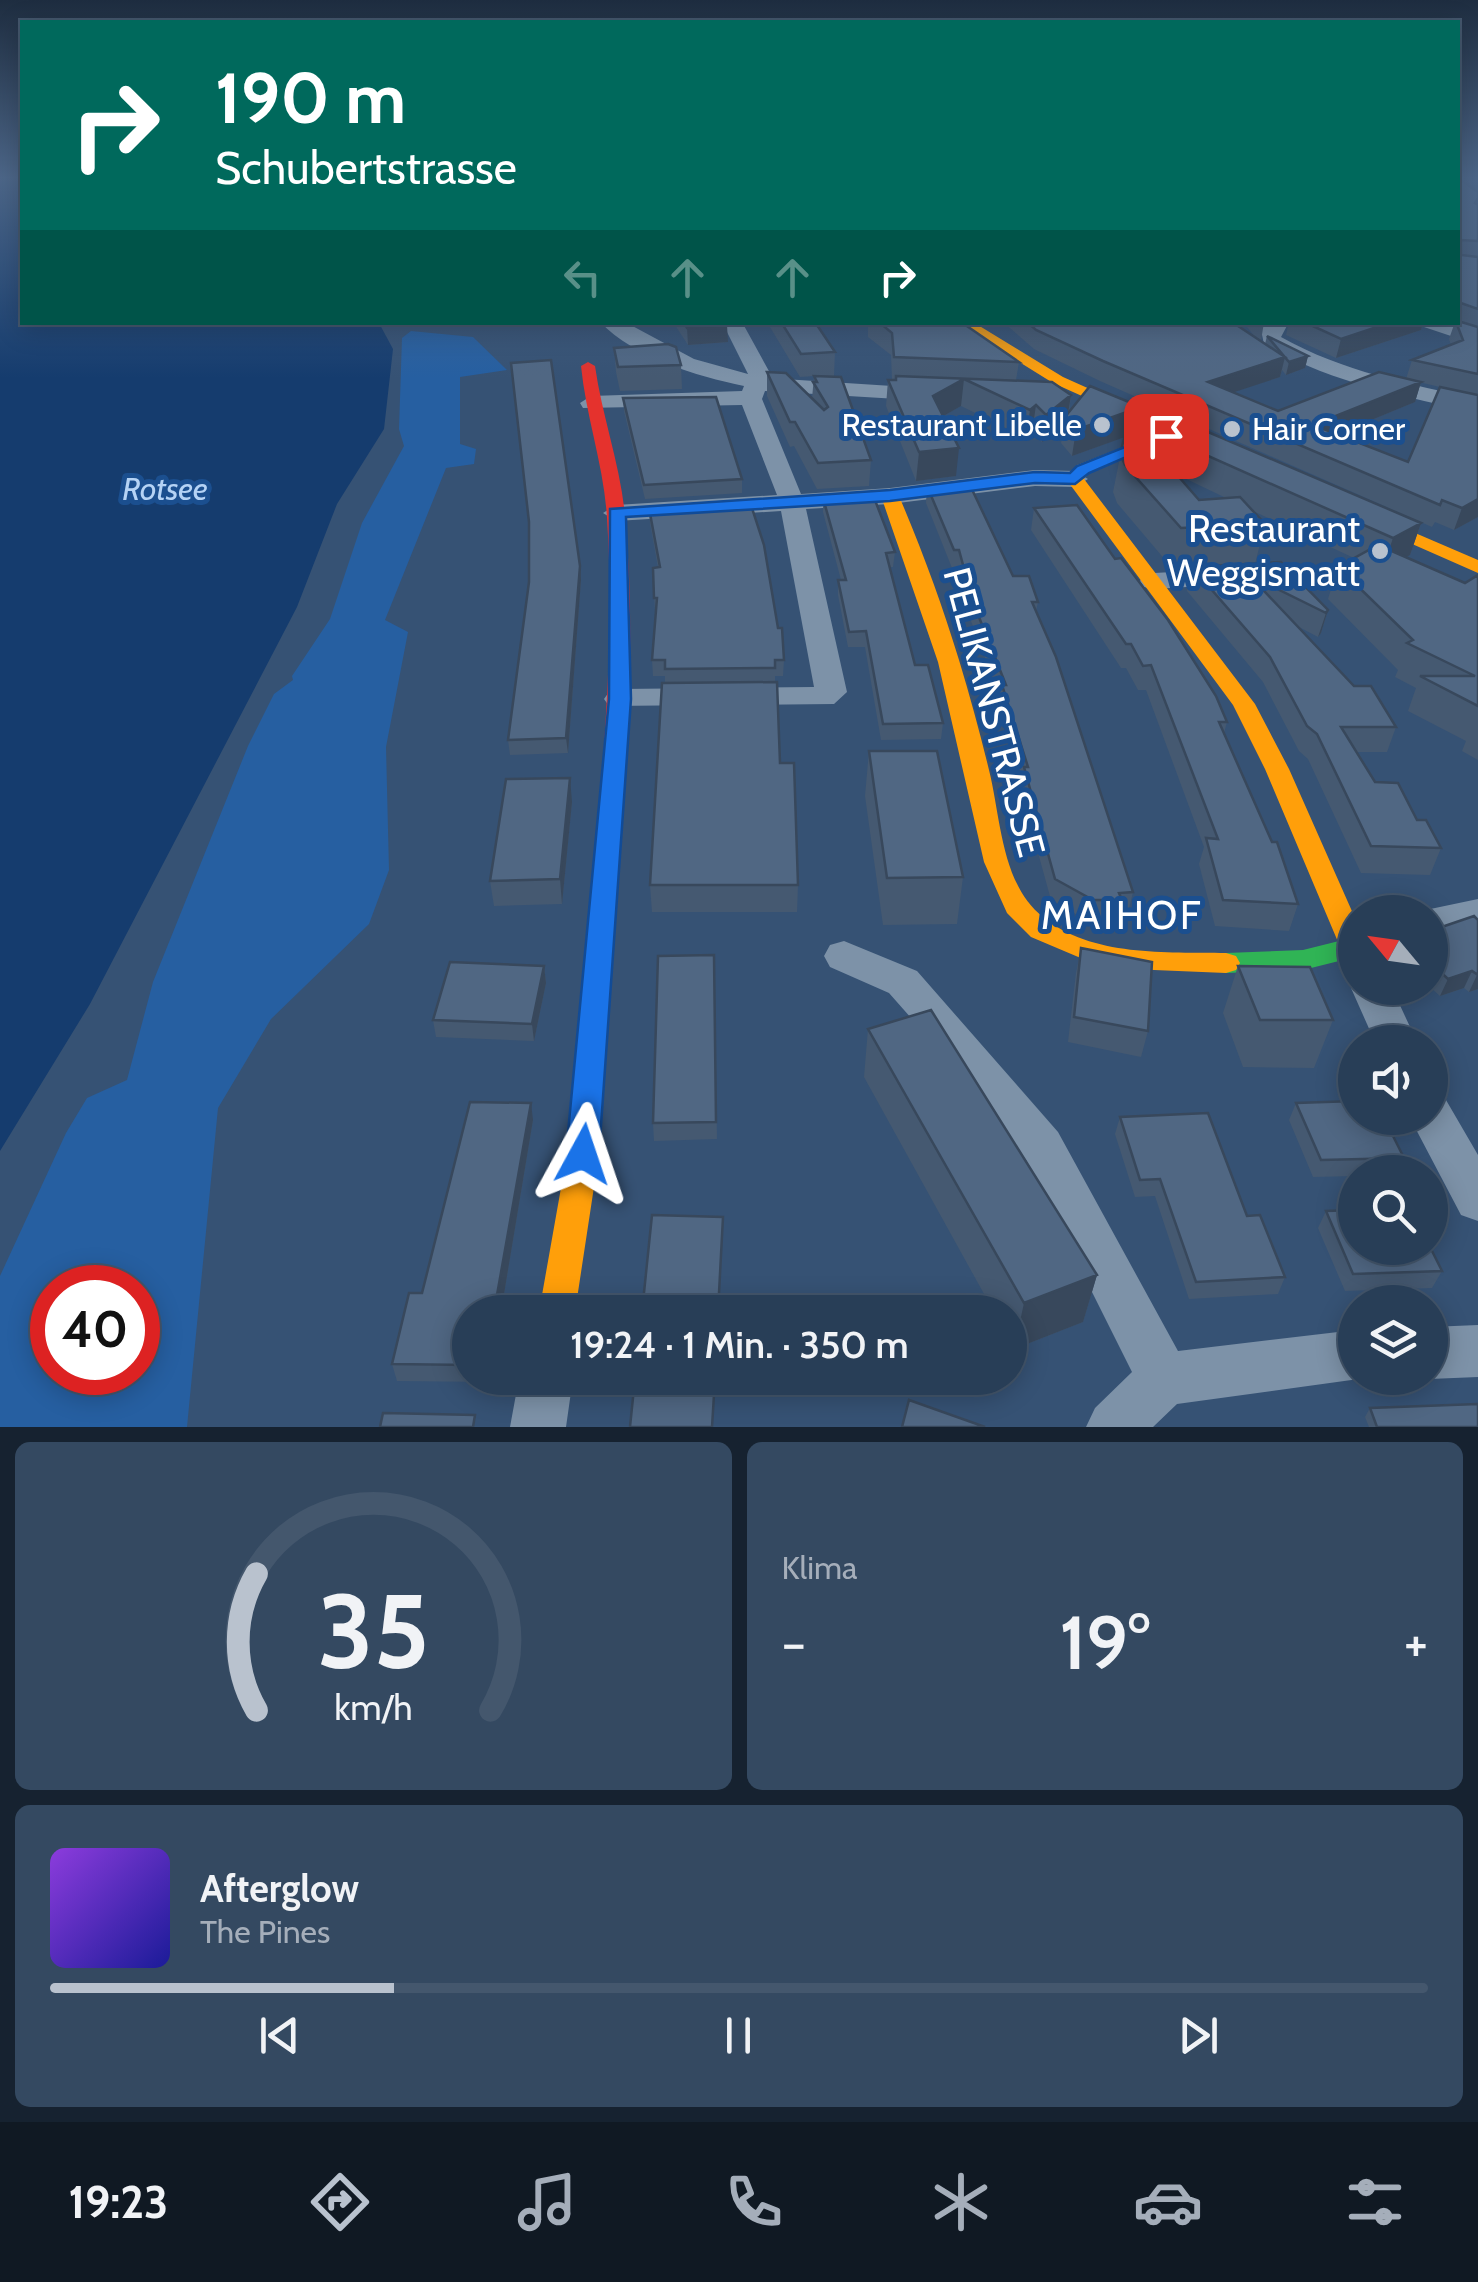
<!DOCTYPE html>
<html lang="de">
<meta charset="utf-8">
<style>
body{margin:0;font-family:Cabin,sans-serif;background:#344961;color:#f1f3f6;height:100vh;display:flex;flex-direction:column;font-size:38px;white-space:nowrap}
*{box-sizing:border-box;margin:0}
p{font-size:32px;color:#a5aeba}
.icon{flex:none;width:55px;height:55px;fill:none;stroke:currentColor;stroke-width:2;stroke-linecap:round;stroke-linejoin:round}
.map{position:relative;height:1427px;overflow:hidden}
.side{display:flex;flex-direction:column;gap:15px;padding:15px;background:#162230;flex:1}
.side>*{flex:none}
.hud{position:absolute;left:20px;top:20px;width:1440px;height:305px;border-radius:0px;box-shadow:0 5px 25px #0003,0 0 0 2px #44576d;background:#00695c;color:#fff;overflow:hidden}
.needle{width:65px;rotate:299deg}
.buttons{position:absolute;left:1338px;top:895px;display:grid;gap:20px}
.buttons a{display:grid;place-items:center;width:110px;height:110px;border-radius:50%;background:#283e57;box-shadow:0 5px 25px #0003,0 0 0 2px #44576d;font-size:50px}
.speed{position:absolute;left:30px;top:1265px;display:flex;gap:20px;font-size:50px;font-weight:700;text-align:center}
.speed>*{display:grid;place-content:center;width:130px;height:130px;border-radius:50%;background:#283e57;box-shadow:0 5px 25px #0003,0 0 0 2px #44576d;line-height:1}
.speed .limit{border:15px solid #d22;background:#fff;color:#111}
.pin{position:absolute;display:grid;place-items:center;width:85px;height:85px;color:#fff;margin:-42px;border-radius:20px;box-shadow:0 5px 15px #0006}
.me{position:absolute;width:110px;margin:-55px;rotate:5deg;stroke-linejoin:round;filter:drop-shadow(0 0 8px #0008)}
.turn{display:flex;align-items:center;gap:35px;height:210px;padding:0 30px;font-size:45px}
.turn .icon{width:130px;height:130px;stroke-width:2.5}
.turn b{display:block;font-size:70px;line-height:85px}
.lanes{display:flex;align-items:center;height:95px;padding:0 30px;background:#0003;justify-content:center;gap:50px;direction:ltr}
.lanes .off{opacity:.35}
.big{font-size:75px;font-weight:600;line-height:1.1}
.side .tile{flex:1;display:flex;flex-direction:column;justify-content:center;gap:15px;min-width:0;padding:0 35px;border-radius:15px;background:#344961}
.side .dial{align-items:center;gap:0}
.dial svg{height:260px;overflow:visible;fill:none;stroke:#44576d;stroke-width:7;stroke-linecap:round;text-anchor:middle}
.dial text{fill:#f1f3f6;stroke:none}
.song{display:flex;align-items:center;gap:30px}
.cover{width:120px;height:120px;border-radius:15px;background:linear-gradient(135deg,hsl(270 70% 55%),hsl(240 70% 35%))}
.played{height:10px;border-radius:5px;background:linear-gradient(90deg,#b9c2ce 25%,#44576d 25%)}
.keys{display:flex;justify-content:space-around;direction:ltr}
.heat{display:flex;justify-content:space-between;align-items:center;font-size:55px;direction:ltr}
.side .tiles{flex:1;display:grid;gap:15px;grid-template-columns:1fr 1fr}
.tile:last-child{grid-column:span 2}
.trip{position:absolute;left:452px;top:1295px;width:575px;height:100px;border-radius:50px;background:#283e57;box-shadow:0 5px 25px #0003,0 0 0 2px #44576d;font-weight:600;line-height:100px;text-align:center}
.tabs{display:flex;height:160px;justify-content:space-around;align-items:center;background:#101923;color:#a5aeba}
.tabs .icon{width:70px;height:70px}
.tabs .current{color:#b9c2ce}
.tabs b{font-size:45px;color:#f1f3f6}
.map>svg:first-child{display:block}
</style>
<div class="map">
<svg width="1478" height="1427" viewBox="0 0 1478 1427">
<rect width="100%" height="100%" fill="#365274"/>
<!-- green -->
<path fill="#265fa1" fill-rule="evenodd" d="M411 331 473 337 507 370 460 377V444L476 449 474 464 446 468 385 620 408 632 386 747 389 870 369 924 271 1019 218 1108 187 1427H0V1276L66 1133 87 1098 127 1080 153 982 248 746 274 694 293 680 292 676 330 619 362 523 404 446 399 429 402 338ZM52 1288H138V1372H52Z"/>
<!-- water -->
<path fill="#153c6e" d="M0 178H22V322L379 323 393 349 384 429 337 504 297 607 90 1004 0 1151Z"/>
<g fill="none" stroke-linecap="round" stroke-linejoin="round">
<!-- street -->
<path fill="#7d92a8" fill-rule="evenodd" d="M600 322H625L694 359 748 374 722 322H742L770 373 768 378 939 389 942 394 939 399 931 401 765 391 762 399 801 494 890 488 1035 470 1075 471 1088 479 1075 487 1035 486 890 504 806 509 847 692 834 704 609 706 604 699 609 692 620 689 814 687 781 511 616 521 603 513 616 505 777 495 742 405 583 408 580 403 591 396 742 391 744 386C696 376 635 358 600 322Z
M1267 322H1289L1281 337C1343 372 1410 384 1478 399V413C1404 396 1330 383 1264 344L1261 330Z
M1409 322H1443L1478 333V345Z
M1307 565 1317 567 1321 573 1317 579 1154 589 1144 587 1140 581 1144 575 1154 573Z
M1478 899V927L1430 936V912H1416Z
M844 941 917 971 1058 1132 1178 1351 1355 1330V1378H1366L1177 1404 1153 1427H1086L1095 1408 1132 1372 1026 1160 942 1053 889 993 830 967 824 956 830 945Z
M1355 981V988H1392L1417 1042H1375L1351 988Z
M1430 1094 1446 1100 1478 1155V1221L1461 1215 1410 1118H1430Z
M1478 1325V1377L1430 1379 1427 1378H1430V1327Z
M519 1378H573L566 1427H510Z"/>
<!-- fast -->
<path fill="#30b455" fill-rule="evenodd" d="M1355 937V957L1303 970 1226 973 1216 970 1212 963 1216 956 1226 953 1303 950Z"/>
<!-- slow -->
<path fill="#ff9f0a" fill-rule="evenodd" d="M955 322H973L1063 377 1237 455 1229 460 1223 459 1176 438 1089 473 1084 479 1255 704 1289 769 1355 918V959L1345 956 1341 949 1265 769 1233 705 1066 479 1077 465 1162 432 1053 383Z
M890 491 899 496C922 550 942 604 959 660 970 696 980 733 989 770 1001 818 1001 884 1043 917 1091 957 1167 952 1226 953L1236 956 1240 963 1236 970 1226 973 1130 969 1083 959 1031 937 1007 913 984 862 938 662 881 496Z
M1350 505 1478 560V573L1344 514V506Z
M600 930 610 933 614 940 599 1154 575 1312H539L567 1154 586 940 590 933Z"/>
<!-- jam -->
<path fill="#e5322d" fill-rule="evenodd" d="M588 362 595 366C602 416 620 464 625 515 638 656 624 799 614 940L610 947 600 950 590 947 586 940C600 800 616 658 607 518 604 466 586 417 581 366Z"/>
</g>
<!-- wall -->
<path fill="#455971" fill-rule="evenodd" d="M1458 178 1478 192 1477 204 1478 205V517L1454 530 1435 522 1432 527 1100 381 1034 349 1003 322H1232L1255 337 1243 322H1264L1261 341 1265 344 1267 336 1308 356 1305 368 1286 375 1282 370 1280 377 1233 392 1278 411 1406 379 1412 360 1451 345 1449 339 1455 322H1458ZM1419 382 1444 388 1408 462 1337 434 1415 402 1421 382Z
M673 322H725L728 342 688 345Z
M767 322H815L835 352 834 376H817L871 460 869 486 817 489 794 446 790 447 767 396V372L812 399 814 376 800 377Z
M865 322H961L1019 362 1016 380 1071 395 1069 412 1141 407 1136 431 1150 443 1152 431 1421 523 1410 555 1406 557 1465 583 1478 575V760L1462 751 1466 741 1408 711 1416 688 1395 677 1398 670 1328 599 1338 567 1354 558 1253 511 1265 524 1255 564 1328 610 1321 633 1318 637 1299 627 1354 686 1396 727 1387 752H1357L1375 782 1417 820 1441 848 1430 875 1361 873 1308 759 1299 751 1263 682 1187 591 1192 567 1214 566 1172 568 1117 503 1113 492 1124 437 1072 456 1061 443 1064 425 1042 442 1032 433 1026 438 961 406 943 416 956 476 916 481 886 406 888 380H892L891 355 868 337V326ZM1178 475 1226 498 1199 500Z
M1289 322H1423L1421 330 1336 358 1286 335Z
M614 348 681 365 682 389 620 391 616 372Z
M623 398 742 479V493L645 499 624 411Z
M927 486 1038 602 1036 611 1133 892 1128 913 1118 914 1117 921H1088L1051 900 1020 787 1022 778 999 704 1000 697 971 621 957 568H952L926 503Z
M823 498 895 552 893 567H890L915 665 943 723 941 739 881 740 865 647H848L838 595V580H841L823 512Z
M649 508 784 660 783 676H775V682L780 763 798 885 797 912H652L650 885 665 683V676H653L652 660 656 613H655L653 568 658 567 650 523Z
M1034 508 1227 722 1224 733 1298 904 1289 931 1215 926 1199 864 1204 847 1146 690H1138L1126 668H1121L1031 530Z
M580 566 581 580 568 753 510 755 508 740Z
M869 751 963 877 957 924 883 925 865 796Z
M572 802 562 904 494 906 490 881Z
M1474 916 1478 989 1469 992 1464 988 1440 996 1430 987V931Z
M1081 948 1148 1031 1141 1057 1068 1042 1076 973Z
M714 955 717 1139 654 1141 653 1123Z
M544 966 546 983 534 1041 436 1037 433 1020Z
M1238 966 1333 1020 1314 1068 1243 1067 1223 1013Z
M868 1029 1097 1275 1083 1322 1014 1349 1010 1343V1312H994L864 1077Z
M1296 1103 1404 1158 1396 1172H1355V1176L1313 1177 1289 1120Z
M1120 1117 1247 1216 1285 1277 1278 1294 1189 1299 1155 1196 1135 1197 1115 1134Z
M533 1120 501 1312H470V1378H489V1382L397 1381 392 1364 422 1293Z
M1326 1211 1442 1271 1432 1288 1345 1291 1318 1228Z
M1370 1408 1478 1427H1369L1365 1417Z"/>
<!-- shaded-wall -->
<path fill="#38485c" d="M1392 322H1423L1421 330 1336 358 1341 339Z
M727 325 728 342 688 345 687 328Z
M1308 356 1305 368 1286 375 1289 362Z
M1285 357 1280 377 1204 402 1208 382Z
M964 379 961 406 931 423 933 396Z
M1421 382 1415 402 1308 446 1313 425Z
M1071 395 1067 420 1065 417 1064 425 1042 442 1046 415Z
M1036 405 1032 433 1026 438 1030 410Z
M1141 407 1136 433 1072 456 1076 430Z
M959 448 956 476 916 481 919 452Z
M1478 499V517L1454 530 1462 508Z
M1421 523 1410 555 1382 571 1393 538Z
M580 566 581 580 568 753 566 738Z
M1328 610 1321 633 1318 637 1326 613Z
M570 778 572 802 562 904 560 879Z
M544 966 546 983 534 1041 532 1024Z
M1472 971 1464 988 1440 996 1448 979Z
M1478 975V989L1469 992 1477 975Z
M531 1103 533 1120 501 1312H494Z
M1097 1275 1083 1322 1014 1349 1024 1303Z"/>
<!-- building -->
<path fill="#506783" stroke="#38485c" stroke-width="2.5" d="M1458 178 1478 192V198L1475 203 1478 205V241L1461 240V255L1478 257V309L1458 302Z
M1458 321 1478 327V374L1412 360 1463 340 1456 322Z
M684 322H725L727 325 687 328Z
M781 322H815L835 352 801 354Z
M879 322H961L1019 362 894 357 892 333Z
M1027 322H1232L1285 357 1208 382 1278 411 1379 372 1421 382 1313 425 1408 462 1440 387 1478 395V499L1462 508 1442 500 1440 505 1103 361 1036 330Z
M1304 322H1392L1341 339Z
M1267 336 1308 356 1289 362Z
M668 344 676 347 681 365 618 367 614 348Z
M551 360 580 566 566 738 508 740 529 582V522L511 363Z
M767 372 786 373 824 410 828 407 813 382H817L814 376 841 377 871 460 818 463 795 422H790Z
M896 376 1052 382 1071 395 1046 415 1036 405 1030 410 964 379 933 396 959 448 919 452 888 380H896Z
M1090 386 1141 407 1076 430 1065 417Z
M716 397 742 479 644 485 623 398Z
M1180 420 1421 523 1393 538 1152 431Z
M1138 430 1199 500 1240 497 1265 524 1181 528 1125 465 1120 454 1125 435Z
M968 481 1013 576H1029L1038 602H1032L1056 657 1133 892 1119 893 1122 900H1093L1055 879 1024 767H1028L1002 685H1006L973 602 959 550H954L927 486Z
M873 495 895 552 886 553 915 665H928L943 723 883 724 866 631 849 632 838 580H846L823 498Z
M750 502 764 545 778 628H782L784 660H775V668L665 669V660H652L657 598H654L653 568 660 567 649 508Z
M1077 505 1115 559 1121 558 1168 620 1216 696 1227 722H1219L1272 842H1277L1298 904 1223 900 1206 838 1218 839 1151 665 1143 666 1131 644H1126L1034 508Z
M1378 545 1465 583 1478 575V706L1420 676H1475L1407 643 1413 640 1338 567Z
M1281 562 1328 610 1326 613 1249 575 1354 686H1371L1396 727H1341L1375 782 1398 783 1417 820H1426L1441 848 1371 846 1317 734 1307 726 1270 657 1192 567Z
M777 682 780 763H794L798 885H650L662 683Z
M869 751H937L963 877 887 878Z
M570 778 560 879 490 881 506 779Z
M1474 916 1478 920V975L1472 971 1448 979 1430 962V931Z
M1081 948 1152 962 1148 1031 1074 1017Z
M714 955 716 1122 653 1123 658 956Z
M450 962 544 966 532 1024 433 1020Z
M1238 966 1310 967 1333 1020H1260Z
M931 1010 1097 1275 1024 1303 868 1029Z
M1355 1101V1118H1384L1404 1158 1321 1160 1296 1103Z
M470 1102 531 1103 494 1312H470V1365L392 1364 409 1293H422Z
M1208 1113 1247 1216 1260 1215 1285 1277 1196 1282 1160 1179 1140 1180 1120 1117Z
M1355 1210V1248L1430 1247 1442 1271 1353 1274 1326 1211Z
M652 1215 723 1217 718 1312H642Z
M635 1378H715L712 1427H630Z
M909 1400 985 1427H902Z
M1478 1404V1427H1377L1370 1408Z
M383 1413 475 1415 473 1427H380Z"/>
<!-- sky -->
<linearGradient id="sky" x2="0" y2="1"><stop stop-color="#1e2d40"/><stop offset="0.47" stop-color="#4c6688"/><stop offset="1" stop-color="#4c6688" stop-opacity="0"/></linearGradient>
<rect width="1478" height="378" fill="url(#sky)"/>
<!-- route -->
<path fill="#1a73e8" stroke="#114b97" stroke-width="2.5" d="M1160 433 1175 436 1089 473 1075 484 1035 483 890 501 626 517 631 699 599 1154 594 1164 583 1168 571 1164 566 1154 609 699 610 509 890 490 1035 472 1070 473 1077 466Z"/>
<!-- markers -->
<g fill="#b9c2ce" stroke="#1b4f8f" stroke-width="4">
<circle cx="1102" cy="425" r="10"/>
<circle cx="1232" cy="429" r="10"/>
<circle cx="1380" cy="551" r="10"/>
</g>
<g text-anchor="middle" stroke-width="10" stroke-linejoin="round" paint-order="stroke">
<!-- far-poi labels -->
<g font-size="32" fill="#fff" stroke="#1b4f8f" text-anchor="end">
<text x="1082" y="436">Restaurant Libelle</text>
<text x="1252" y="440" text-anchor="start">Hair Corner</text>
</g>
<!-- far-water labels -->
<g font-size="32" font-style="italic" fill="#b5d3f5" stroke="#1b4f8f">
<text x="165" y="500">Rotsee</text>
</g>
<!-- poi labels -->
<g font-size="38" fill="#fff" stroke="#1b4f8f" text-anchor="end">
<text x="1360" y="542">Restaurant<tspan x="1360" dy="44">Weggismatt</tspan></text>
</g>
<!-- street labels -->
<g font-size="38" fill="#fff" stroke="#1b4f8f">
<text transform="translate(994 712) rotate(75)" y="13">PELIKANSTRASSE</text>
</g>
<!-- neighbourhood labels -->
<g font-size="40" letter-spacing="2.5" fill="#fff" stroke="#1b4f8f">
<text x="1122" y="929">MAIHOF</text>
</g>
</g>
</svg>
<div class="buttons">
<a><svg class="needle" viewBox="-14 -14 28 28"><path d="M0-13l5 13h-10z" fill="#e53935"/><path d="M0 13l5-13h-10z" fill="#a5aeba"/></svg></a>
<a><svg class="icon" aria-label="sound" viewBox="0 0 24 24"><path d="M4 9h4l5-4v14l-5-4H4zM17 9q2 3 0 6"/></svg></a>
<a><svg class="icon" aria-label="search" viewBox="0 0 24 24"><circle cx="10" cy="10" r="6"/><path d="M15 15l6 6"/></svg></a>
<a><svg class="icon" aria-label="layers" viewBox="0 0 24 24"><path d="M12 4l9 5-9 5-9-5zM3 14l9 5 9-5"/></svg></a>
</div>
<div class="speed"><div class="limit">40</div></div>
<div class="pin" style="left:1166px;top:436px;background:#d93025"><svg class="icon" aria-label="arrive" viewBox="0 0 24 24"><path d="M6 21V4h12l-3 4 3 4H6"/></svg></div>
<svg class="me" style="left:583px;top:1154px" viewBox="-20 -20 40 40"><path d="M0-17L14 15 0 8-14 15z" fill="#1a73e8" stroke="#fff" stroke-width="4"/></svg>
<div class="trip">19:24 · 1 Min. · 350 m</div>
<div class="hud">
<div class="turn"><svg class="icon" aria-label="right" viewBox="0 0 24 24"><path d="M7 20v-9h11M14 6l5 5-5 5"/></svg><div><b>190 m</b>Schubertstrasse</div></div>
<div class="lanes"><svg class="icon off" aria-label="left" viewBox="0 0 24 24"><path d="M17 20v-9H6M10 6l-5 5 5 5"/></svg><svg class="icon off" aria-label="ahead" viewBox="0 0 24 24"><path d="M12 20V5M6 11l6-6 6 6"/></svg><svg class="icon off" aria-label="ahead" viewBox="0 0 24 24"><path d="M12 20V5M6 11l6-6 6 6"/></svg><svg class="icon" aria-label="right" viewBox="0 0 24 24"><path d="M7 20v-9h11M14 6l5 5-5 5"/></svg></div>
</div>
</div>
<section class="side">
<div class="tiles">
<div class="tile dial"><svg viewBox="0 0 100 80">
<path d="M14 69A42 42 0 1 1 86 69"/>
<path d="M14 69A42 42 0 0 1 14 27" stroke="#b9c2ce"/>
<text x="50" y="56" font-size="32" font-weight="700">35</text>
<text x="50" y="72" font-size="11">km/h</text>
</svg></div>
<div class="tile"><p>Klima</p>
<div class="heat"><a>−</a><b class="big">19°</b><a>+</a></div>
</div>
<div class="tile">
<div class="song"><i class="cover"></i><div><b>Afterglow</b><p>The Pines</p></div></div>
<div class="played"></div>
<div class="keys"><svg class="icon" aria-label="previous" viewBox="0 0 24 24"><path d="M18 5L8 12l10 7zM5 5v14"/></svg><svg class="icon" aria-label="pause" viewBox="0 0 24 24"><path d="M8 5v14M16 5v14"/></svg><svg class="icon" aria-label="next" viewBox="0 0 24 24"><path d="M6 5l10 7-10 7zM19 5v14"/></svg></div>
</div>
</div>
</section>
<nav class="tabs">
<b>19:23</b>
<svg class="icon current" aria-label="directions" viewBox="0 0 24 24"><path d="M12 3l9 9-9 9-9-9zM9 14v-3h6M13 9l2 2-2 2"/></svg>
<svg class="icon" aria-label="music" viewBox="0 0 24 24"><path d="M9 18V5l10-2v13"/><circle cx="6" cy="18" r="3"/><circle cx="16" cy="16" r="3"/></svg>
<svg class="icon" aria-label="phone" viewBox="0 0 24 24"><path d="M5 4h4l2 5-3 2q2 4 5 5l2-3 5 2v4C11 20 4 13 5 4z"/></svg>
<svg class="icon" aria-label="climate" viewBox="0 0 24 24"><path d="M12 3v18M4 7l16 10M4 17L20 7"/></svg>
<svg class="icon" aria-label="car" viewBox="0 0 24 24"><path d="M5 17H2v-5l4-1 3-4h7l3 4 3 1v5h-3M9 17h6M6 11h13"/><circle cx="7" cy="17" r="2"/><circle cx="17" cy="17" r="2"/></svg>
<svg class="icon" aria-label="filters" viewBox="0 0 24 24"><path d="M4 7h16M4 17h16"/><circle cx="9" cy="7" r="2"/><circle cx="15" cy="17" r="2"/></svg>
</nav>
